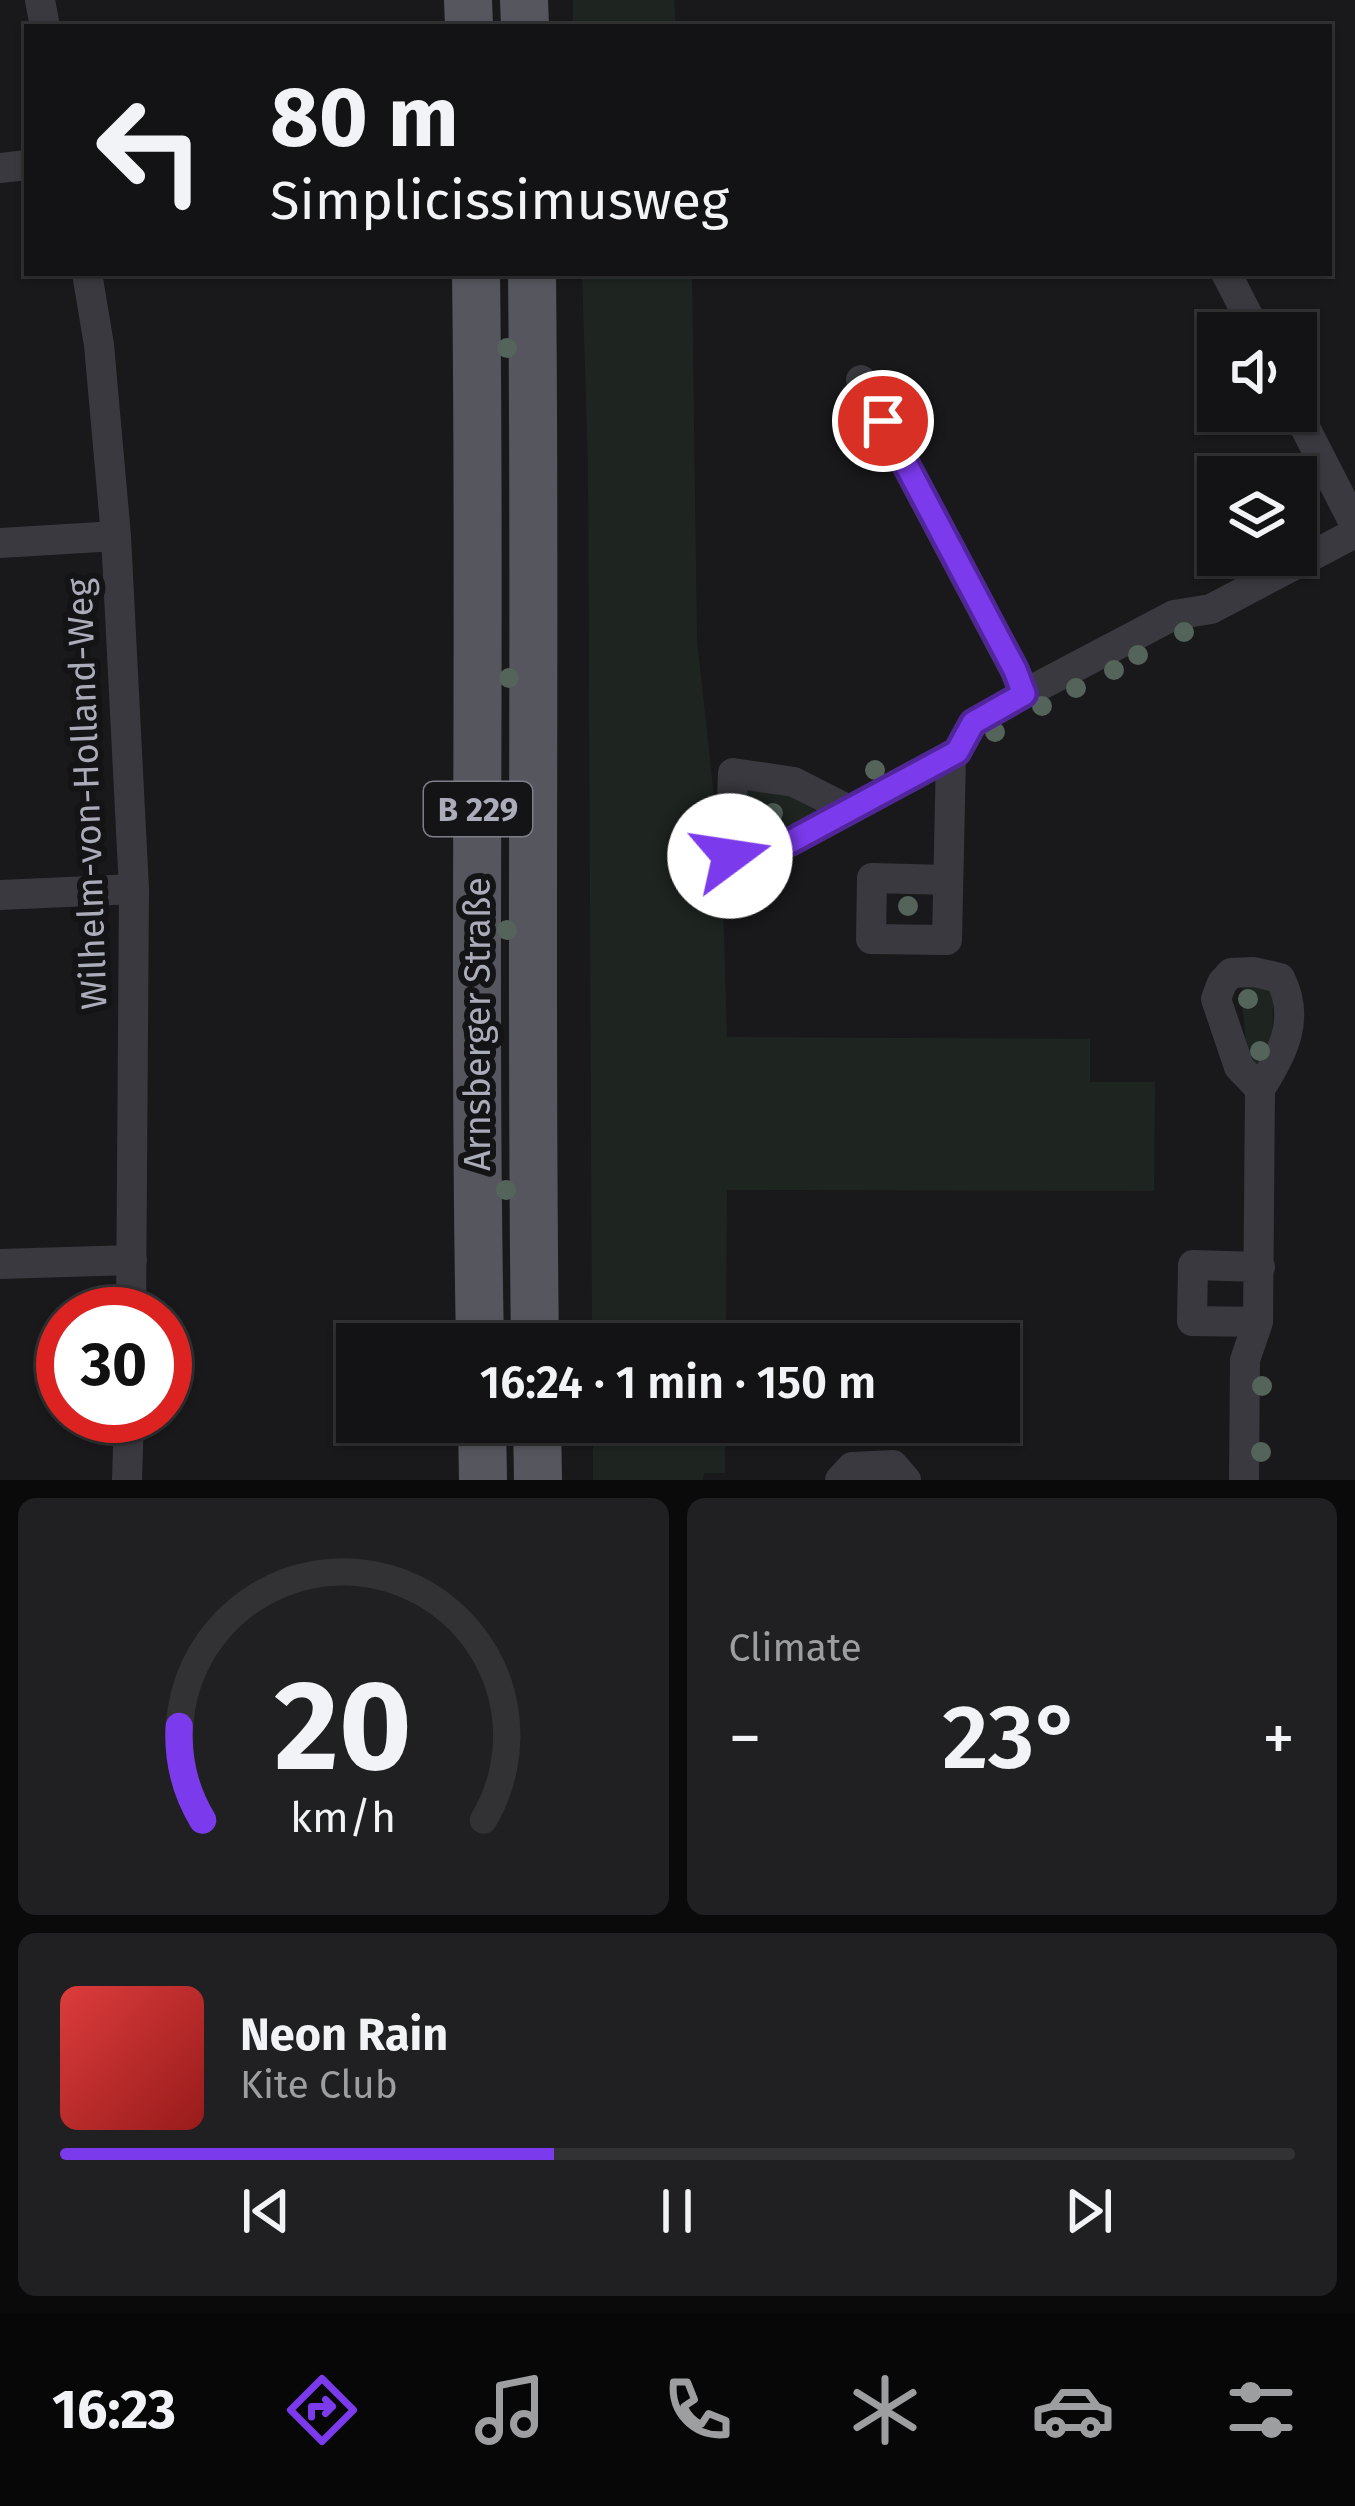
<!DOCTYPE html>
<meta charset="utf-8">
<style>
body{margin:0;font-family:"Fira Sans",sans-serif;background:#202022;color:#f1f3f6;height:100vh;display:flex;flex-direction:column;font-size:45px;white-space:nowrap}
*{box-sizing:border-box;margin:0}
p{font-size:39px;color:#9d9ea0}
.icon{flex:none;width:66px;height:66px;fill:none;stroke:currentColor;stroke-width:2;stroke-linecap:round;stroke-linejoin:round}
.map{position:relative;height:1480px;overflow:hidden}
.details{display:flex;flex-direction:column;gap:18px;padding:18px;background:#0a0a0b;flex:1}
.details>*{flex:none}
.guide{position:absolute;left:24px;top:24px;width:1308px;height:252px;border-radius:0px;box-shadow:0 3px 9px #0004,0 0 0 3px #323234;background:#131214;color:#f1f3f6;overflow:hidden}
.tools{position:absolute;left:1197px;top:312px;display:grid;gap:24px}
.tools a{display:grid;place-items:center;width:120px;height:120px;border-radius:0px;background:#131214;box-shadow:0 3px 9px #0004,0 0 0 3px #323234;font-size:60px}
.speed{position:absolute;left:36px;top:1287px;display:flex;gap:24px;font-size:60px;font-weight:700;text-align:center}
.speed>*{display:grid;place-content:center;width:156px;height:156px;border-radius:50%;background:#131214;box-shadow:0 3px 9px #0004,0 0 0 3px #323234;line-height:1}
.speed .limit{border:18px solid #d22;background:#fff;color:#111}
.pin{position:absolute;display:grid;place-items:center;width:102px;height:102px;color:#fff;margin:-51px;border:6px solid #fff;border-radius:50%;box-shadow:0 3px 12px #0007}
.me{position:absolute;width:132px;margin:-66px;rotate:76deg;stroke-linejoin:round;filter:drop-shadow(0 0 9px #0008)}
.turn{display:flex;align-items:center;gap:42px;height:252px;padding:0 48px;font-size:54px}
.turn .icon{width:156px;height:156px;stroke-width:2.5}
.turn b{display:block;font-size:84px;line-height:102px}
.big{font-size:90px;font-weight:600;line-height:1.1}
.details .tile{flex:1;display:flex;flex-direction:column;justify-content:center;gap:18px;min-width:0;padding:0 42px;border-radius:18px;background:#202022}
.details .dial{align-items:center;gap:0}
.dial svg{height:312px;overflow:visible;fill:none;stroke:#323234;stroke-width:7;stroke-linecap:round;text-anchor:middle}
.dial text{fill:#f1f3f6;stroke:none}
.song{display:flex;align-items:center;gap:36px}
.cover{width:144px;height:144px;border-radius:18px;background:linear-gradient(135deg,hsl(0 70% 55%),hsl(0 70% 35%))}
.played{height:12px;border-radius:6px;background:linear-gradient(90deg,#7c3aed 40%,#323234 40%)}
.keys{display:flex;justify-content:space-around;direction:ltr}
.heat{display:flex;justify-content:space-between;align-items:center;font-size:66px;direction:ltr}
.details .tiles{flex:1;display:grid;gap:18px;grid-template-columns:1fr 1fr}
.tile:last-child{grid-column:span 2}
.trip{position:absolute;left:336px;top:1323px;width:684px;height:120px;border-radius:0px;background:#131214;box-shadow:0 3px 9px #0004,0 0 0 3px #323234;font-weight:600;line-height:120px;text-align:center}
.menu{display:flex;height:192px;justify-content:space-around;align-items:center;background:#080708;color:#9d9ea0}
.menu .icon{width:84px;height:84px}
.menu .active{color:#7c3aed}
.menu b{font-size:54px;color:#f1f3f6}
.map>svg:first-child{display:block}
</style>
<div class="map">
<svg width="1355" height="1480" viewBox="0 0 1355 1480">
<rect width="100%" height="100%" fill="#19181a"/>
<!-- green -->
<path fill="#1e2521" d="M573 0H674L676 27H573Z
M582 273H692L697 640 722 870 727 1037 1090 1039V1082H1155L1154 1191 727 1190 726 1344H592L588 465Z
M744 790 789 794 817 812 797 827 750 837Z
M1250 984 1271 991 1273 1001 1272 1052 1258 1068 1248 1059 1241 995 1242 990Z
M593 1422H725V1473H704L703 1480H593Z"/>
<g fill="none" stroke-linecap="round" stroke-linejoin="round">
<!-- street -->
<path stroke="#3a393f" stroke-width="30" d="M40 0 45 27
M0 168 27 165
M87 273 99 345 116 536 134 889 131 1314
M1226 273 1257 333
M861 380 1015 671 1024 694
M1296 410 1355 525
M0 543 116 536
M849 810 794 782 733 773 730 857 749 855 790 842 957 752 973 723 1024 694 1174 615 1211 609 1355 533
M948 880 872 878 871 939 947 940 951 755
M0 895 134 889
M0 1264 132 1260
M1258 1322 1192 1321 1193 1265 1260 1267
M127 1480 129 1416
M840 1480 852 1467 893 1465 906 1480
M1244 1480 1245 1360 1258 1322 1260 1089C1283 1053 1301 1019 1280 978L1254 972 1231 973 1222 983 1216 999 1239 1067 1260 1089"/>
<!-- primary -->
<path stroke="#56565e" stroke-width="48" d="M468 0 469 27
M524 0 525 27
M476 273C481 630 473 987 480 1344
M532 273C536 630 530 987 535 1344
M482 1422 483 1480
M537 1422 538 1480"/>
</g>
<!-- trees -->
<g fill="#54645a">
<circle cx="507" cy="348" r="10"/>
<circle cx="1184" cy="632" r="10"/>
<circle cx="1138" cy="655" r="10"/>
<circle cx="1114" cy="670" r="10"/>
<circle cx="509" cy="678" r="10"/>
<circle cx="1076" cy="688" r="10"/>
<circle cx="1042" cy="706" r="10"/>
<circle cx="995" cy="732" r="10"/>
<circle cx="875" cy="770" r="10"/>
<circle cx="773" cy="813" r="10"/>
<circle cx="908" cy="906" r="10"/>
<circle cx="507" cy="930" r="10"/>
<circle cx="1248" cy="999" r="10"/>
<circle cx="1260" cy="1051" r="10"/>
<circle cx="506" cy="1190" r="10"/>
<circle cx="1262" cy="1386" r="10"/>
<circle cx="1261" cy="1452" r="10"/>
</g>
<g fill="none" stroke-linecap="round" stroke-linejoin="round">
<!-- route casing -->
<g stroke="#51269a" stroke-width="30">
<path id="route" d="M730 856 749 855 790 842 957 752 973 723 1024 694 1015 670 883 421"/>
</g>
<!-- route -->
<use href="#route" stroke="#7c3aed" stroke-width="21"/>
</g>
<g text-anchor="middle" stroke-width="12" stroke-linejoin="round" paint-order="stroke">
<!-- shield labels -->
<rect fill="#141315" stroke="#7e7e88" stroke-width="3" x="424" y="782" width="108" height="54" rx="9"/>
<g font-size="33" font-weight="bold" fill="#abacb9">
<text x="478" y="821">B 229</text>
</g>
<!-- street labels -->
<g font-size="36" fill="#abacb9" stroke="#141315">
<text transform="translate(86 794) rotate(-92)" y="13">Wilhelm-von-Holland-Weg</text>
<text transform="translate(477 1024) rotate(-90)" y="13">Arnsberger Straße</text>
</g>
</g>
</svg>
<div class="tools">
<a><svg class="icon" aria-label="sound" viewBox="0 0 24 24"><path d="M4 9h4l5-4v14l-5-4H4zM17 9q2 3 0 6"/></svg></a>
<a><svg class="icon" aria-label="layers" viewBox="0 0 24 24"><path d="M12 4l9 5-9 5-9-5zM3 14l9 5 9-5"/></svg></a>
</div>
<div class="speed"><div class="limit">30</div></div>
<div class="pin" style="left:883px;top:421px;background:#d93025"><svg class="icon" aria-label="arrive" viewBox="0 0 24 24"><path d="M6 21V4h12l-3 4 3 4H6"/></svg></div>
<svg class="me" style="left:730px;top:856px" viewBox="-20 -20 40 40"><circle r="19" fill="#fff"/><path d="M0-13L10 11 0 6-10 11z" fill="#7c3aed"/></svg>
<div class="trip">16:24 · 1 min · 150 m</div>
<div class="guide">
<div class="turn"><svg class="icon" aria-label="left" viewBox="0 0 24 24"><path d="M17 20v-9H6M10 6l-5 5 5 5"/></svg><div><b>80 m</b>Simplicissimusweg</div></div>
</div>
</div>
<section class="details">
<div class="tiles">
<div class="tile dial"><svg viewBox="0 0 100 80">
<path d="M14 69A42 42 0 1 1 86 69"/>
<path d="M14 69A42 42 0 0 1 8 45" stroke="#7c3aed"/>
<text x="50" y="56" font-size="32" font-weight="700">20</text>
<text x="50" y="72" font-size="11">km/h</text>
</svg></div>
<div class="tile"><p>Climate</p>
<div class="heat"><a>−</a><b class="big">23°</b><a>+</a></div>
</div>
<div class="tile">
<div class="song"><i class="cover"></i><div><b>Neon Rain</b><p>Kite Club</p></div></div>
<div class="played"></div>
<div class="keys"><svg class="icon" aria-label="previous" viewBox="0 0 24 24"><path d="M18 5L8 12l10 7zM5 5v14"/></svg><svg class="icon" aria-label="pause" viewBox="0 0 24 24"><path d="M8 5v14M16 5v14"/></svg><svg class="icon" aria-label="next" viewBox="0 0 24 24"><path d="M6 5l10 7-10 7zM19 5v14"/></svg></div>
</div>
</div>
</section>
<nav class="menu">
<b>16:23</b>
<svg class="icon active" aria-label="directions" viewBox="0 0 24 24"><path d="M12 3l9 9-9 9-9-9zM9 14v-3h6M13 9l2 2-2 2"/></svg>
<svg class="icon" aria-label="music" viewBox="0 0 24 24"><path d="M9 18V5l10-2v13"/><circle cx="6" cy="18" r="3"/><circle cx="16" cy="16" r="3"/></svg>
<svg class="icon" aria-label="phone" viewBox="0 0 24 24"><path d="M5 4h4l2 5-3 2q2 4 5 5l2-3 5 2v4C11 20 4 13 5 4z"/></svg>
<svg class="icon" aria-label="climate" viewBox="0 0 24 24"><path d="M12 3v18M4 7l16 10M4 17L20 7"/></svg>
<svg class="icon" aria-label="car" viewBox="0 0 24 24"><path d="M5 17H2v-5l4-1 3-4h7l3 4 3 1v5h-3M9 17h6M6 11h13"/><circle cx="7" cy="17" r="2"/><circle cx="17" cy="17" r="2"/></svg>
<svg class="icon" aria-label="filters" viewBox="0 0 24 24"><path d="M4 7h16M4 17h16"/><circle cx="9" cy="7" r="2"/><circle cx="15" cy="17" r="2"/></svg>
</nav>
